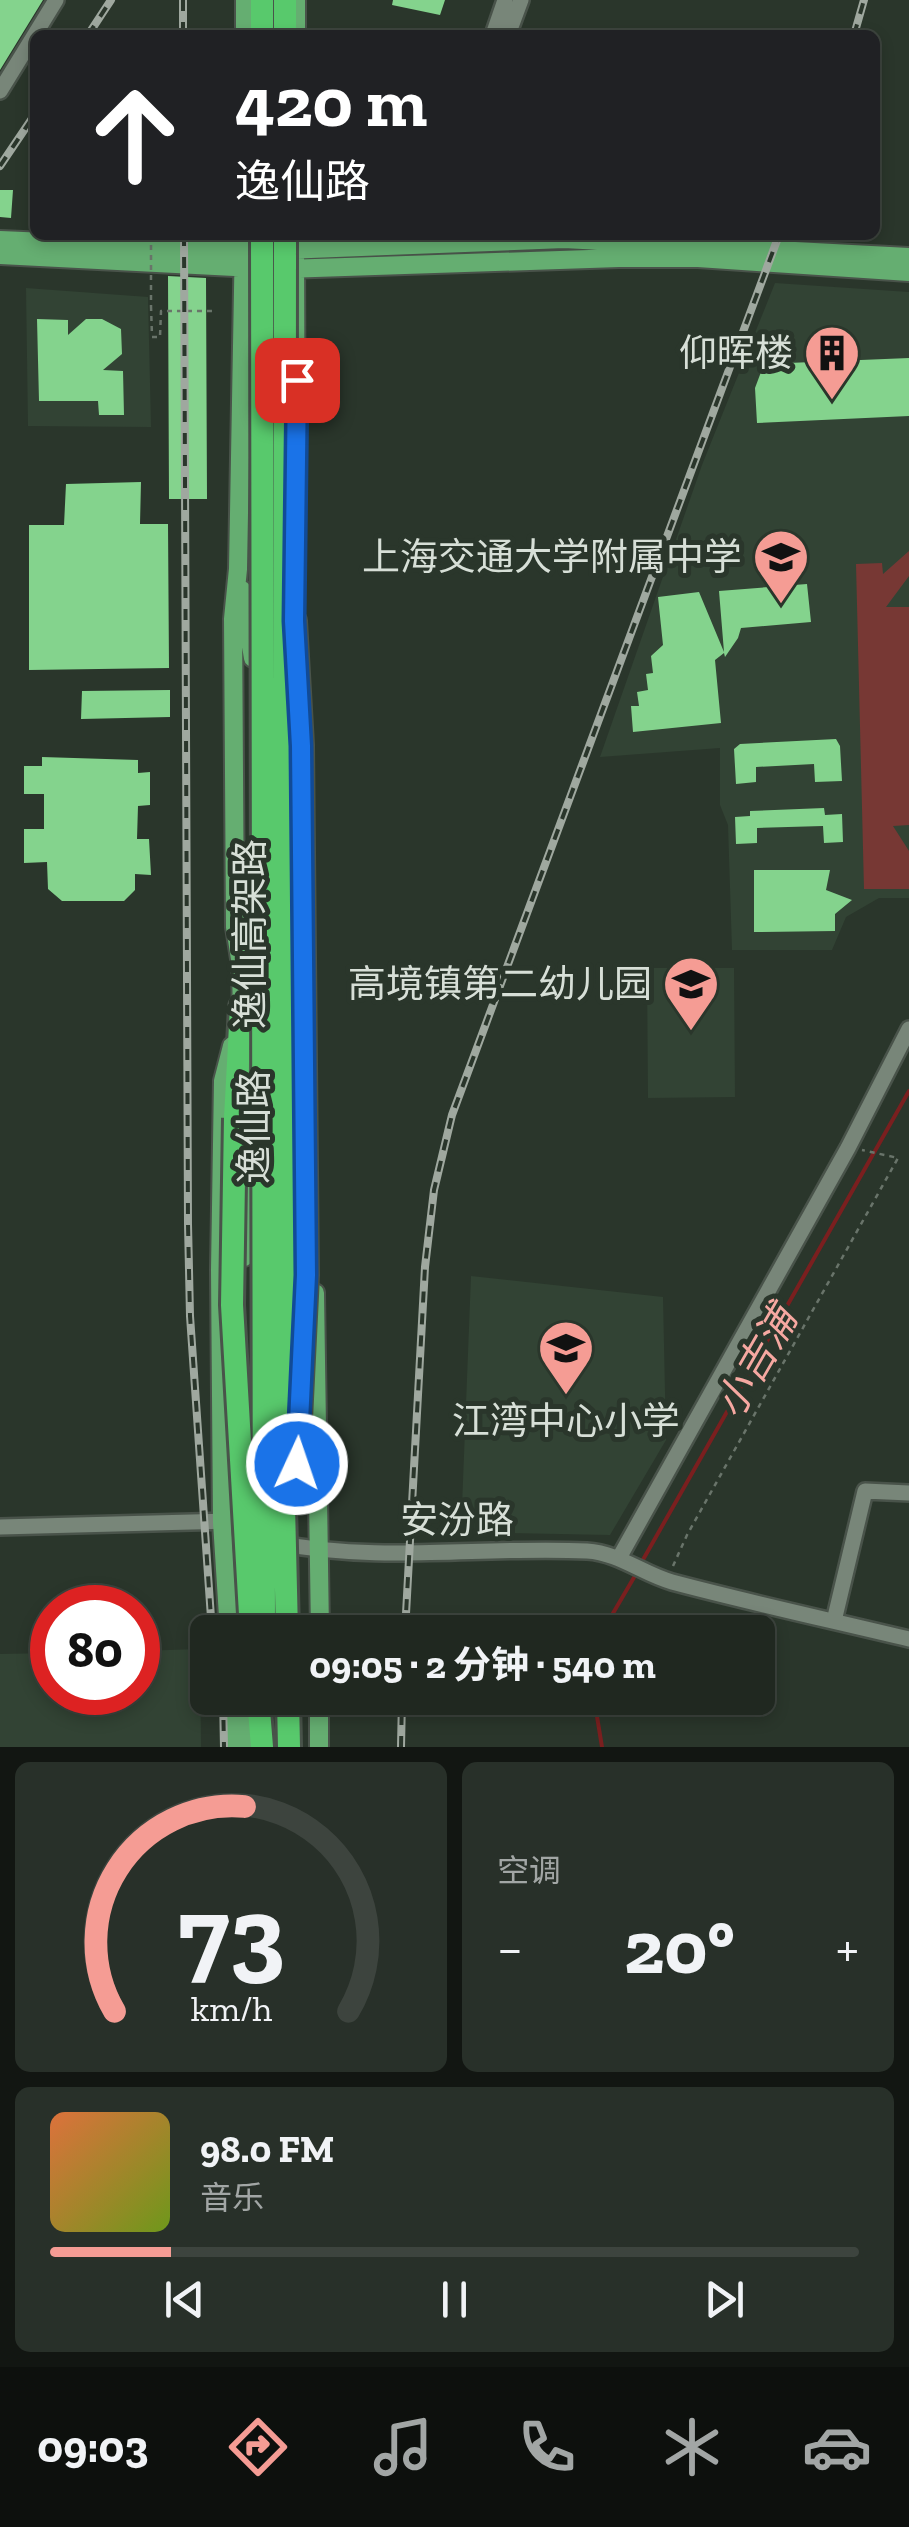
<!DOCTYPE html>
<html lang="zh">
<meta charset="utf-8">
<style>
body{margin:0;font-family:"Zilla Slab","Noto Sans SC",serif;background:#283029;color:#f1f3f6;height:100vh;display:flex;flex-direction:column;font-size:38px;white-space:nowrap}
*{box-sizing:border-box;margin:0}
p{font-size:32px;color:#a2a6a5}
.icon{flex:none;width:55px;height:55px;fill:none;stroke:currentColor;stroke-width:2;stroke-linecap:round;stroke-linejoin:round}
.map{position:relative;height:1747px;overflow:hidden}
.panel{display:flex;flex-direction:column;gap:15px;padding:15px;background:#121612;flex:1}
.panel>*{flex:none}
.guide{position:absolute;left:30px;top:30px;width:850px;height:210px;border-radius:15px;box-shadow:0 5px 15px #0003,0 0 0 2px #3d443e;background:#202124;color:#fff;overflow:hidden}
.speed{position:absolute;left:30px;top:1585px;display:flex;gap:20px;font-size:50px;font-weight:700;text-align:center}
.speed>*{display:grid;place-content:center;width:130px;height:130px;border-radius:50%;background:#202820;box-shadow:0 5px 15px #0003,0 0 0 2px #3d443e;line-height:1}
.speed .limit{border:15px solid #d22;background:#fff;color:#111}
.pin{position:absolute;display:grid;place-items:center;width:85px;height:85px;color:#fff;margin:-42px;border-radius:20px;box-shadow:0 5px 15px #0006}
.me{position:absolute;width:110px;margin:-55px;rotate:3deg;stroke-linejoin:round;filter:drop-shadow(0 0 8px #0008)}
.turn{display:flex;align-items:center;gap:35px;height:210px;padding:0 40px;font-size:45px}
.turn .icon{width:130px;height:130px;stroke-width:2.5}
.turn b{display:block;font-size:70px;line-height:85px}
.big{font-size:75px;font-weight:700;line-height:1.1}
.panel .tile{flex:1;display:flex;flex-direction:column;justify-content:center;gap:15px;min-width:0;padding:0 35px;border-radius:15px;background:#283029}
.panel .dial{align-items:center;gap:0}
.dial svg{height:260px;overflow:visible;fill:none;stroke:#3d443e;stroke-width:7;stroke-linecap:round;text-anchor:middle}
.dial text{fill:#f1f3f6;stroke:none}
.song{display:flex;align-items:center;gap:30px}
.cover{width:120px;height:120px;border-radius:15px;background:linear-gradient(135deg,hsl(20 70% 55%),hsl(80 70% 35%))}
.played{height:10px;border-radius:5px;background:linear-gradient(90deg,#f59c94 15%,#3d443e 15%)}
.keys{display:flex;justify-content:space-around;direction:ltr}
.heat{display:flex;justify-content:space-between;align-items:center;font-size:55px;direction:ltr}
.panel .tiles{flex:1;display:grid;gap:15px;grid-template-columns:1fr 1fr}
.tile:last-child{grid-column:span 2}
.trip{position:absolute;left:190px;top:1615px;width:585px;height:100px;border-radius:15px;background:#202820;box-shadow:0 5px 15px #0003,0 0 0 2px #3d443e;font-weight:700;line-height:100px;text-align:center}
.tabs{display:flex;height:160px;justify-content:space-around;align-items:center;background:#0d100d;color:#a2a6a5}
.tabs .icon{width:70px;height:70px}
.tabs .selected{color:#f59c94}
.tabs b{font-size:45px;color:#f1f3f6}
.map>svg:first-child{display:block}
</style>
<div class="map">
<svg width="909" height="1747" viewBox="0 0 909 1747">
<rect width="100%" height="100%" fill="#2a362b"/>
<!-- built -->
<path fill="#324334" d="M775 283 909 292V898H879L846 917 832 950H732L728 825 720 805V748L600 757 702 465Z
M26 288 148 297 151 427 28 426Z
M647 968H734L735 1097 648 1098Z
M471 1276 663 1297 666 1440 610 1535 461 1532Z
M200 1649 201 1747H0V1654L52 1653V1692H138V1651Z"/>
<!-- green -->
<path fill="#773834" d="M909 551V576L886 607H909V825L893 826 909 851V889H864L856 564 882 563 883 574Z"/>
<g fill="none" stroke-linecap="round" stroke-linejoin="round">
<!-- stream -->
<path stroke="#7a1f1f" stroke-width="4" d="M640 1565 909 1091
M602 1632 636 1574
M594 1698 602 1747"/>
</g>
<!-- building -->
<path fill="#84d38d" d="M0 0H43L0 70Z
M393 0H445L440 15 392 5Z
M0 190H13L11 218 0 217Z
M168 276 206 278 207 499H169Z
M37 319 68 320V335L86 319H102L121 329 122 354 103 370 123 371 124 415H99L98 401H39Z
M909 358V416L757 423 755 388 764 364Z
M141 482 140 524H168L169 668 29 670V525H64L66 484Z
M807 584 811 622 741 628 738 638 725 657 724 653 715 660 721 723 633 732 631 706H639L637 692 648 690 646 674 653 673 651 656 663 645 658 597 699 592 724 652 719 591Z
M170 690V717L81 719 82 691Z
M836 739 840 746 842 781 815 782 814 764 756 767V782L736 784 734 749 740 744Z
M42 757 138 760V773L150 772V805L138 806 137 839H149L151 875 135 874V890L124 901H62L48 889 47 862 24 863V829H44V794H24V766H42Z
M824 808 825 815 842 814 843 842 824 843 823 826 757 828V843L736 844 735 817 750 816V811Z
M754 870H830L826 890 852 900 835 914V931L754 932Z"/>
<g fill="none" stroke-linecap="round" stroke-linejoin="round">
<!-- minor casing -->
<g stroke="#49534a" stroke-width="20">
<path id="minor" d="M493 35 505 0
M508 35 521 0
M0 91 56 0
M0 1527 230 1521
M277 1543C382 1563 483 1546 587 1551 619 1553 643 1574 672 1582 751 1603 830 1620 909 1639
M619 1558 848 1148 909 1029
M834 1621 865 1491 909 1493"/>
</g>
<!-- major casing -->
<g stroke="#49534a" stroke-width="22">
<path id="major" d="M296 1V35
M245 35V0
M0 240 254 251
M295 244 296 523
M285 250 564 239 909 257
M0 255 254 268
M285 269 619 258H698L909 272
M242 590 253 658
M242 1018 241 965 235 927 233 619 238 569 244 235
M244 1257 246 1058
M315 1293 320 1632
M240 1598 241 1632
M229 1632 222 1522 220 1270 223 1081 232 1046
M244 1698 246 1747
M233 1703V1747
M319 1747V1698"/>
</g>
<!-- highway casing -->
<g stroke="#49534a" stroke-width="28">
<path id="highway" d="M262 0V35
M285 35V0
M294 621 301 745
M235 1118 241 1007
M258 1698 262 1747
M288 1698 289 1747"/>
</g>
<!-- path -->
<path stroke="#69746a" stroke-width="2.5" stroke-dasharray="5 5" stroke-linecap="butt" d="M151 306 152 336
M152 337H160L161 311H213
M673 1566 687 1535 898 1158 862 1150"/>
<!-- minor -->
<use href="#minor" stroke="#788679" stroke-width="15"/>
<!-- major -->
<use href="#major" stroke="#65ae71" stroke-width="18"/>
<!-- highway -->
<use href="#highway" stroke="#58c96c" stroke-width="22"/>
<!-- rail casing -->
<g stroke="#9fa89f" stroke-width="8">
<path id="rail" d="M183 0V35
M88 35 111 0
M854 35 864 0
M0 166 35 114
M184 235 188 1224 190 1316 212 1632
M405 1632 425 1267 434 1190 452 1115 779 235
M223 1698 224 1747
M401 1747 402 1698"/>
</g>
<!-- rail -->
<use href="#rail" stroke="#2a362b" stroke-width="4" stroke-dasharray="11" stroke-linecap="butt"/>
<!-- highway-bridge casing -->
<g stroke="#49534a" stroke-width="28" stroke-linecap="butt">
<path id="highway-bridge" d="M262 235 264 1632
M285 235 284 1506 287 1632
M235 1118 232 1305 250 1614
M298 1440 306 1275 301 745"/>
</g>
<!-- path-bridge -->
<path stroke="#69746a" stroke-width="2.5" stroke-dasharray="5 5" stroke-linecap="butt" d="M151 235V306"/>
<!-- highway-bridge -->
<use href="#highway-bridge" stroke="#58c96c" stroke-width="22"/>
</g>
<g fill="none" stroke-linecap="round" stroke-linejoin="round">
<!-- route casing -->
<g stroke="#114b97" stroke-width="25">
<path id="route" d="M297 380 294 621 301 746 306 1275 297 1464"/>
</g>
<!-- route -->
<use href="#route" stroke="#1a73e8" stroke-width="18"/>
</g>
<!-- icons -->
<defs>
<g id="building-pin" transform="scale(2.875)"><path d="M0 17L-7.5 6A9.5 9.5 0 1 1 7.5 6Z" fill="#f59c94" stroke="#2a362b"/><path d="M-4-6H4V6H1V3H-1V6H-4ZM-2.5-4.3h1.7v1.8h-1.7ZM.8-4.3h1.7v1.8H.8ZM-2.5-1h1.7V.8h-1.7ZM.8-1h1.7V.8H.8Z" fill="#111"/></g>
<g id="school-pin" transform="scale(2.875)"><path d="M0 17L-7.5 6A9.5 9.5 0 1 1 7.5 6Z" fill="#f59c94" stroke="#2a362b"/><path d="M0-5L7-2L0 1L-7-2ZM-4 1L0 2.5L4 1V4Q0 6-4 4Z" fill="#111"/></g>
</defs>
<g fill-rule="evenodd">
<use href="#building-pin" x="832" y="353"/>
<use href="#school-pin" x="781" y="557"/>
<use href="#school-pin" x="691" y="984"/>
<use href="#school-pin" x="566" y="1348"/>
</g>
<g text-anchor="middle" stroke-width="10" stroke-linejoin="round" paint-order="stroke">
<!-- poi labels -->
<g font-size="38" fill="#d7dfd7" stroke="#2a362b" text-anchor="end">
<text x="793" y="366">仰晖楼</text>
<text x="742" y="570">上海交通大学附属中学</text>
<text x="652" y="997">高境镇第二幼儿园</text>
<text x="566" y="1434" text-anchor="middle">江湾中心小学</text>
</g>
<!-- street labels -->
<g font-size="38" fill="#d7dfd7" stroke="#2a362b">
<text transform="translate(250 934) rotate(-90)" y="13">逸仙高架路</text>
<text transform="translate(254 1127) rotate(-90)" y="13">逸仙路</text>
<text x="457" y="1533">安汾路</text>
</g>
<!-- water labels -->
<g font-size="40" font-style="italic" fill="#f6a8a1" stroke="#2a362b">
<text transform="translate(756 1362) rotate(-60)" y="14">小吉浦</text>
</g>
</g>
</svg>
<div class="speed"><div class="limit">80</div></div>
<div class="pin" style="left:297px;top:380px;background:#d93025"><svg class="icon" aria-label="arrive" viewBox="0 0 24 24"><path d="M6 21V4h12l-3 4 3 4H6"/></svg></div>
<svg class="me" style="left:297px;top:1464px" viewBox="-20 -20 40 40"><circle r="17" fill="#1a73e8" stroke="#fff" stroke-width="3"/><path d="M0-11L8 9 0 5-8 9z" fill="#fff"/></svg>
<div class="trip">09:05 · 2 分钟 · 540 m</div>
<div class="guide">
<div class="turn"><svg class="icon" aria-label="ahead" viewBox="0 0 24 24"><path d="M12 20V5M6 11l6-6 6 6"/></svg><div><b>420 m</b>逸仙路</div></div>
</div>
</div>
<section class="panel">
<div class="tiles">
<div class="tile dial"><svg viewBox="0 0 100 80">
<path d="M14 69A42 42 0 1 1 86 69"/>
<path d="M14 69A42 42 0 0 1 54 6" stroke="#f59c94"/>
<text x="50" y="56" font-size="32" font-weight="700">73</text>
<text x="50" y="72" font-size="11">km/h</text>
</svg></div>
<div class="tile"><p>空调</p>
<div class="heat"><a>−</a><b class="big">20°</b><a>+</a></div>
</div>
<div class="tile">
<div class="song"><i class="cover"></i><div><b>98.0 FM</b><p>音乐</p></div></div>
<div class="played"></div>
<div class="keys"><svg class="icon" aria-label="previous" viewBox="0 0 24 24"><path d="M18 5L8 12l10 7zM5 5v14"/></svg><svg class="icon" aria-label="pause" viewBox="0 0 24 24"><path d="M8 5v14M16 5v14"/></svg><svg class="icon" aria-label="next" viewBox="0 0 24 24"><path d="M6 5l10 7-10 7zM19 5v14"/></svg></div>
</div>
</div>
</section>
<nav class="tabs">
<b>09:03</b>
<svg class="icon selected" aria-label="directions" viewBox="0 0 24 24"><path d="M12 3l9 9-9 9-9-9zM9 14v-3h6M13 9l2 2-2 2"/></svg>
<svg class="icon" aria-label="music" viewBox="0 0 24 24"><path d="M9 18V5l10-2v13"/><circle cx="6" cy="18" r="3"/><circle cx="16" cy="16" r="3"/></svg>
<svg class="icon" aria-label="phone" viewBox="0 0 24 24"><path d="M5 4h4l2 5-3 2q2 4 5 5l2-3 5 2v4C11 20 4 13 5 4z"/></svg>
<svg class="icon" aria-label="climate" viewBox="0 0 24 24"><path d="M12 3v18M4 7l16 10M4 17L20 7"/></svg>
<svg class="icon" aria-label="car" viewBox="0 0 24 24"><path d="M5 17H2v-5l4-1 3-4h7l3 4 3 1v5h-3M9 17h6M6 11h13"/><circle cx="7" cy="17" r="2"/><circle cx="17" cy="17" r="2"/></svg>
</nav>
